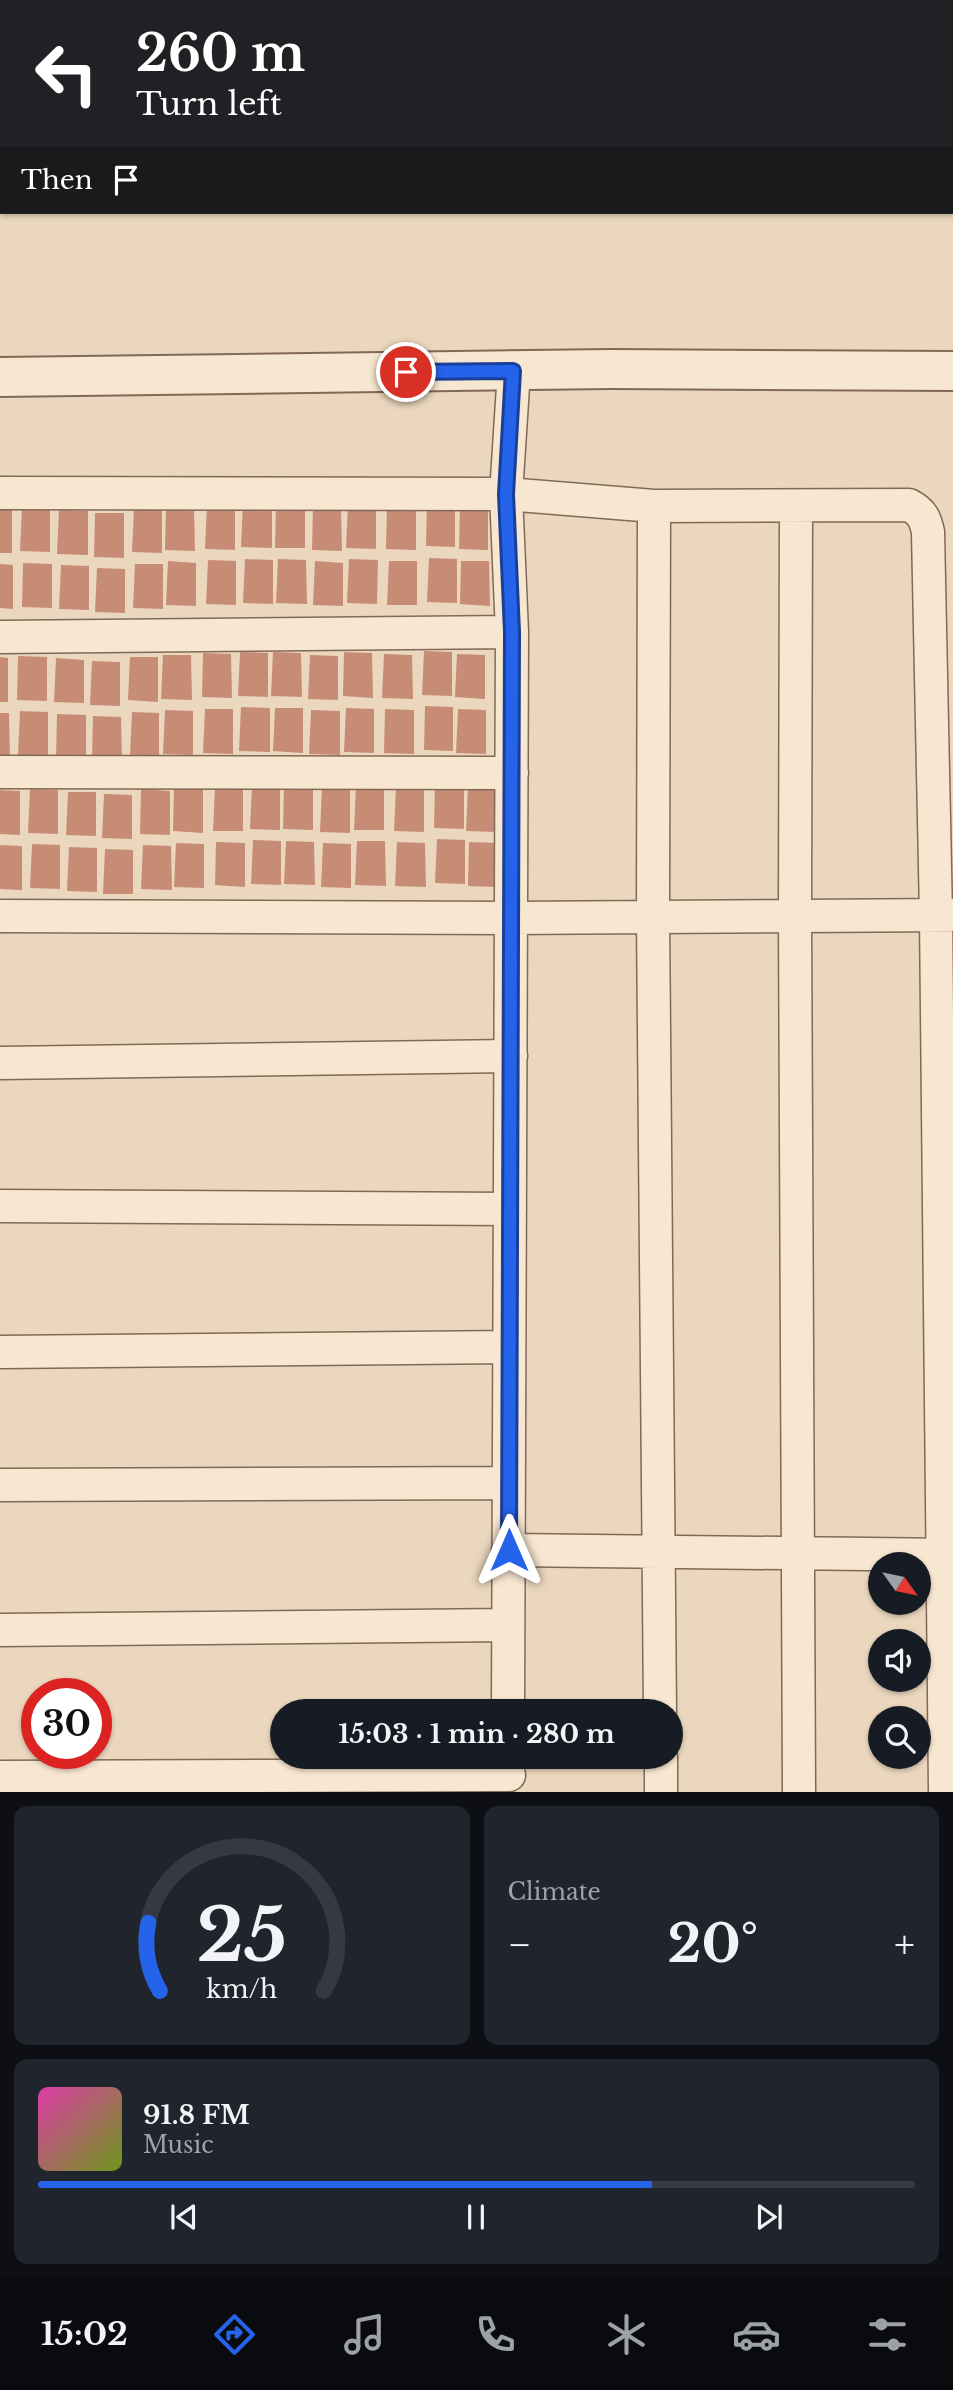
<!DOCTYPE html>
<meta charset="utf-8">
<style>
body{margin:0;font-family:"Libre Baskerville",serif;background:#20242c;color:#f1f3f6;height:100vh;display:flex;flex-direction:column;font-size:26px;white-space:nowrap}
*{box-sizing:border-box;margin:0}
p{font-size:23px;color:#9ea1a6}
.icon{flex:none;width:38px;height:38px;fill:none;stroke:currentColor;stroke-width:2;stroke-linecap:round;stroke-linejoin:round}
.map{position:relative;height:1792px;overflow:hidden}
.details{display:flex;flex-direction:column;gap:14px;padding:14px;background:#0d0f14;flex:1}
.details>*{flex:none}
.top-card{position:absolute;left:0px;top:0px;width:954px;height:214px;box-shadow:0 2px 5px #0004;background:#202124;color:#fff;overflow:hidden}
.needle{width:46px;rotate:123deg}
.buttons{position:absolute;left:868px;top:1552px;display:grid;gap:14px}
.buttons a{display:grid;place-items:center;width:63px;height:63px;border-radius:50%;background:#171b24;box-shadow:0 2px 5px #0004;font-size:35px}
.speed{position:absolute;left:21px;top:1678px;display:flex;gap:14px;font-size:35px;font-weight:700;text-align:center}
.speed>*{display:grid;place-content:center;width:91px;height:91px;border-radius:50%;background:#171b24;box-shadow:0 2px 5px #0004;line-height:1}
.speed .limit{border:10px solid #d22;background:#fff;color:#111}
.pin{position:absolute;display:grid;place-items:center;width:60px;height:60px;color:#fff;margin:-30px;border:4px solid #fff;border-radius:50%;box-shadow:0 2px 7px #0007}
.me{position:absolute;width:77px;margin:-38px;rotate:0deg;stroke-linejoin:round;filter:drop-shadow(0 0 5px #0008)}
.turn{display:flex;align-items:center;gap:24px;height:147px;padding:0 21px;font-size:32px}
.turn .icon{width:91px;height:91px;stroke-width:2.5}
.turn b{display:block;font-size:49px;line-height:60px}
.then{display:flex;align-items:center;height:66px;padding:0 21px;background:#0003;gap:14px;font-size:26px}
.big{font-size:52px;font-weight:800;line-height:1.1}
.details .widget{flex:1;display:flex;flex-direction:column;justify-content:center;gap:10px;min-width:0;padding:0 24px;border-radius:14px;background:#20242c}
.details .dial{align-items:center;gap:0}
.dial svg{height:182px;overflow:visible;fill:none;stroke:#363941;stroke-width:7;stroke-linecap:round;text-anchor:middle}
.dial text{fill:#f1f3f6;stroke:none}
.song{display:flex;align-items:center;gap:21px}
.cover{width:84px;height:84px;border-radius:10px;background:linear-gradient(135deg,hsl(320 70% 55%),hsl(80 70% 35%))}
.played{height:7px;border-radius:4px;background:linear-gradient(90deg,#2563eb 70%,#363941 70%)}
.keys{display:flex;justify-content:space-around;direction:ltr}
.heat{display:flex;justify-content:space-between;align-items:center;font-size:38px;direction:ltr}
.details .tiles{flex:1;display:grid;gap:14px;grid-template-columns:1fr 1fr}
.widget:last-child{grid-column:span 2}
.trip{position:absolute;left:270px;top:1699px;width:413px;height:70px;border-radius:35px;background:#171b24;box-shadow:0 2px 5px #0004;font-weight:800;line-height:70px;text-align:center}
.menu{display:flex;height:112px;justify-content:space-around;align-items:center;background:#090b0e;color:#9ea1a6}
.menu .icon{width:49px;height:49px}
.menu .active{color:#2563eb}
.menu b{font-size:32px;color:#f1f3f6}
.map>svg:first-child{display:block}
</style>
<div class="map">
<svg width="953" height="1792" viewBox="0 0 953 1792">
<rect width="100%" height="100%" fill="#ebd7be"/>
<!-- building -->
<path fill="#c78c76" d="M427 502 455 503V547L426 546Z
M243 503 272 504V548L241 547Z
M276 503 305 505V548H275Z
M348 504 376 505V549L346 548Z
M207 505 235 506V550L205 549Z
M387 505 416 506V550L386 549Z
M460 505 488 506V550L459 549Z
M166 506 194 507 195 551 165 550Z
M313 506 341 507 342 551 312 550Z
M22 507 50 509V552L20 551Z
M134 508 162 509V553L132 552Z
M0 509H12V553H0Z
M59 510 88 511V555L57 554Z
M95 513H124V558L94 557Z
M429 558 457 559V603L427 602Z
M245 559 273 560V604L243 603Z
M278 559 306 560 307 604 276 603Z
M349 559 378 560 377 604 347 603Z
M208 560 236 561V605L206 604Z
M168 561 196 563V606L166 605Z
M315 561 343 563V606L313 605Z
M389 561H417V605H387Z
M461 561H489L490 606 460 604Z
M23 563 52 564V608L22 607Z
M0 564 13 565V609L0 608Z
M135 564H163V609L133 608Z
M61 565 89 566V610L59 609Z
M97 568 125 569V613L95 612Z
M424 651 452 652V696L422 695Z
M240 652 268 653V697L238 696Z
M273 652 301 653 302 697 271 696Z
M344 652 372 653 373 698 343 696Z
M203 653 231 654 232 698 202 697Z
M384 654 412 655 413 699 382 698Z
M457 654 485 655V699L455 697Z
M163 655H191L192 700 161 699Z
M310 655 338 656V700L308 699Z
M18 656 47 657V701L17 700Z
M0 657 8 658V702H0Z
M130 657H158V702L128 700Z
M56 658 84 660V703L54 702Z
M92 661 120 662V706L90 705Z
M425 706 453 707V751L424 750Z
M241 707 270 708V752L239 751Z
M275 708H303V753L273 751Z
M346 708 374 709V753L344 752Z
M205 709H233V754L203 753Z
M385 709 414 710V754L384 753Z
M458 709 486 710V754L456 753Z
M165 710 193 711V755L163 754Z
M311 710 340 711V755L309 754Z
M20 711 48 712V757L18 755Z
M132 712 159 713V757L130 756Z
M0 713H9L10 757H0Z
M57 714 86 715V759L56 758Z
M93 716 121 717 122 761 92 760Z
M435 784 464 785V829L434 828Z
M252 785 280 786V830L250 829Z
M284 785 313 786V830L283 829Z
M356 785 384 787V830H354Z
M215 786 243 787V831H213Z
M396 787 424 788V832L394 831Z
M468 787H497V832L466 831Z
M174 788H203V833L173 831Z
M322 788H350V833L320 832Z
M30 789 58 790V834L28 833Z
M141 789 170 791V835L140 834Z
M0 790 20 791V835L0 834Z
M68 792H96V836L66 835Z
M104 794 132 795V839L102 838Z
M437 839 465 840V884L435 883Z
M253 840 281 841V885L251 884Z
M286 841 314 842 315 885 284 884Z
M357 841H385L386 886 355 885Z
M216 842 245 843V887L215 885Z
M397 842 425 843 426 887 395 886Z
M469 842 498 843V887L468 886Z
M176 843 204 844V888L174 887Z
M323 843 351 844V888L321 887Z
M32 844 60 845V889L30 888Z
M0 845 22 846V890L0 889Z
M143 845 171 846 172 890 141 889Z
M69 847 97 848V892L67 891Z
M105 849 133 850V894H103Z"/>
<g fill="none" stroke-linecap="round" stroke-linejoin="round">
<!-- minor casing -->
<g stroke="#826858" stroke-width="35">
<path id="minor" d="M0 493 506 494 654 506 909 505C922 512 925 518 928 532L936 915 945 1792
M654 506 653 917 660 1712
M796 506 795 916 799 1792
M0 637 512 632
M0 772 512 773
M0 916 511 918 953 915
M0 1063 511 1056
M0 1206 510 1209
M0 1352 509 1347
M0 1485 509 1483
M508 1550 953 1555
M0 1630 508 1625
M508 1712 512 632 506 494 514 371
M661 1757V1792
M0 1777 509 1775"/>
</g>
<!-- tertiary casing -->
<g stroke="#826858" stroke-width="42">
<path id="tertiary" d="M0 377 612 369 953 371"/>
</g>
<!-- minor -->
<use href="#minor" stroke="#f7e6d0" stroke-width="32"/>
<!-- tertiary -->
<use href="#tertiary" stroke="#f7e6d0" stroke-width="38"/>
</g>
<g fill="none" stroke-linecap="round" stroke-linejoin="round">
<!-- route casing -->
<g stroke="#184099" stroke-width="18">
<path id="route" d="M406 372 513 371 506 494 512 632 509 1550"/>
</g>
<!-- route -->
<use href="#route" stroke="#2563eb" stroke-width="12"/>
</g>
</svg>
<div class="buttons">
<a><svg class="needle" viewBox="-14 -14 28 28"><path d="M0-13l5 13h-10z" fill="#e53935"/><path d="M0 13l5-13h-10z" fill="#9ea1a6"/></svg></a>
<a><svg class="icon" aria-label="sound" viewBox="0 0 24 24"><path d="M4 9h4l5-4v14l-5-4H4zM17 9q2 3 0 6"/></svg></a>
<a><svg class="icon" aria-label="search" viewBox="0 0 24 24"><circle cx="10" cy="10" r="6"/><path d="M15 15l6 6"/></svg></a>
</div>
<div class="speed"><div class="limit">30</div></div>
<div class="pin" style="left:406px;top:372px;background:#d93025"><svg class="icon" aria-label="arrive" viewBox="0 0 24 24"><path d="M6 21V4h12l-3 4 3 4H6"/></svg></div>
<svg class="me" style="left:509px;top:1550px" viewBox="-20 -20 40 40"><path d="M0-17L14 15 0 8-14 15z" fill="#2563eb" stroke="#fff" stroke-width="4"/></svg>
<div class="trip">15:03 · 1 min · 280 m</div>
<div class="top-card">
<div class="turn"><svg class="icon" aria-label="left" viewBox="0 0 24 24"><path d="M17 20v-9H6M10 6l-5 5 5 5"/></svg><div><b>260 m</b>Turn left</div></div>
<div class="then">Then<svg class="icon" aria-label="arrive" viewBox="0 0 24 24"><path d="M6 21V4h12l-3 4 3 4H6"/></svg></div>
</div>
</div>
<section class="details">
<div class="tiles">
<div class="widget dial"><svg viewBox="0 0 100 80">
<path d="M14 69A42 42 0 1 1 86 69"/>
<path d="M14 69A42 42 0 0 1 9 39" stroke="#2563eb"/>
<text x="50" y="56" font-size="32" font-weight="700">25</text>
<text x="50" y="72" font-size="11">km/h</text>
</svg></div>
<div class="widget"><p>Climate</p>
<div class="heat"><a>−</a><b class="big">20°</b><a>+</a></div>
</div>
<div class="widget">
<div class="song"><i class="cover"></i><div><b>91.8 FM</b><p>Music</p></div></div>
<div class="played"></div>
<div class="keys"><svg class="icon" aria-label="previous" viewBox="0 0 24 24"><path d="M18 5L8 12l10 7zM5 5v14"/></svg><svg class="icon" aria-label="pause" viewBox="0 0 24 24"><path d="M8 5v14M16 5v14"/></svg><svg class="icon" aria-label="next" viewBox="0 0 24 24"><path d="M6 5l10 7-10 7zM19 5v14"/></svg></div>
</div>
</div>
</section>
<nav class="menu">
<b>15:02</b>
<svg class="icon active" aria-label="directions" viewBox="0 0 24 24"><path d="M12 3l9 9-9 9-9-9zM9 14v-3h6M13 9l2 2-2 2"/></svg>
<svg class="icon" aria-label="music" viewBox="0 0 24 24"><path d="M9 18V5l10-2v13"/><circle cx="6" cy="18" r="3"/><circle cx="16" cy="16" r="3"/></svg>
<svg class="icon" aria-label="phone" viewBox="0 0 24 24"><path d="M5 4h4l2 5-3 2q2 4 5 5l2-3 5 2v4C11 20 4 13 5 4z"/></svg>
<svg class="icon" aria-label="climate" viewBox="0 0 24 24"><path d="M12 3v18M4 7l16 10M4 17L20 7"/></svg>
<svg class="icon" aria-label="car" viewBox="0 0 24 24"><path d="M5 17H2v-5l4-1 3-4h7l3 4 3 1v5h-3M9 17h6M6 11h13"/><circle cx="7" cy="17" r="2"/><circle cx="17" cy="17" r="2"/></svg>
<svg class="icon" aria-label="filters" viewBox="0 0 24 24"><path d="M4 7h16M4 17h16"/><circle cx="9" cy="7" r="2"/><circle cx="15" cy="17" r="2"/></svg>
</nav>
